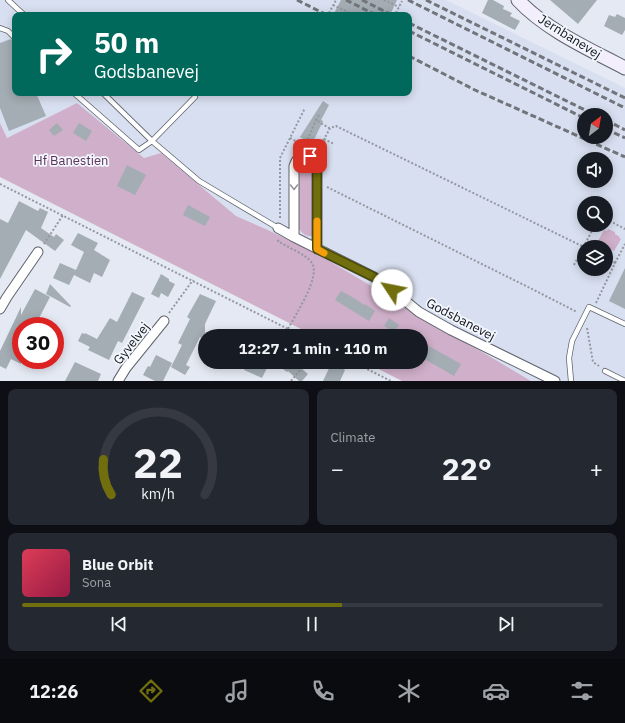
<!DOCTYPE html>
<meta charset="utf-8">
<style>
body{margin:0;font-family:"IBM Plex Sans",sans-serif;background:#242831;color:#f1f3f6;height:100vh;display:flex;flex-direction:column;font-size:15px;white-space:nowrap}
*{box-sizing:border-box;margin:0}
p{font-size:13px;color:#9ea1a6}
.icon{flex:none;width:22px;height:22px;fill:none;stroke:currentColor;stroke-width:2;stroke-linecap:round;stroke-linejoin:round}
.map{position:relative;height:381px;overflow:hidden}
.drawer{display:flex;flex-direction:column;gap:8px;padding:8px;background:#0d0f14;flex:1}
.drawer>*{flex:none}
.banner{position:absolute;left:12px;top:12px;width:400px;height:84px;border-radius:8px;box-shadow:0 2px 10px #0003;background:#00695c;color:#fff;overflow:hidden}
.needle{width:26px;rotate:31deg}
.tools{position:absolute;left:577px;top:108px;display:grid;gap:8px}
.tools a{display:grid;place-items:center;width:36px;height:36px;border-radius:50%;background:#171b24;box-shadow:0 2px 10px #0003;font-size:20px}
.speed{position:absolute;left:12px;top:317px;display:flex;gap:8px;font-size:20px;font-weight:700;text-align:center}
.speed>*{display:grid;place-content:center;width:52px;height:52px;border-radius:50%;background:#171b24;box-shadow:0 2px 10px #0003;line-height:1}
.speed .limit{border:6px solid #d22;background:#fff;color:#111}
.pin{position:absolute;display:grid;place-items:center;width:34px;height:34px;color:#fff;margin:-17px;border-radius:8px;box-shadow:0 2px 6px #0006}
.me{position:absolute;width:44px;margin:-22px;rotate:304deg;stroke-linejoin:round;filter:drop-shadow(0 0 3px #0008)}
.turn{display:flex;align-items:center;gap:14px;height:84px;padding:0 16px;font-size:18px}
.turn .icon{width:52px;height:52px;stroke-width:2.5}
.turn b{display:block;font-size:28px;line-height:34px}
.big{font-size:30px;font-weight:700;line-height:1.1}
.drawer .tile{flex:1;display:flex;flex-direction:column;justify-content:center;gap:6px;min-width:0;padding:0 14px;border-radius:8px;background:#242831}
.drawer .dial{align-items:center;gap:0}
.dial svg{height:104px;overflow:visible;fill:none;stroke:#363941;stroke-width:7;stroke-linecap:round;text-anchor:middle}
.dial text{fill:#f1f3f6;stroke:none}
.song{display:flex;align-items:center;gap:12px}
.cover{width:48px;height:48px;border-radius:6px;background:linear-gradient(135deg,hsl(350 70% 55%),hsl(340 70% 35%))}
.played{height:4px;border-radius:2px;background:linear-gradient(90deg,#716e0e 55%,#363941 55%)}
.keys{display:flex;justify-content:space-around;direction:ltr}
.heat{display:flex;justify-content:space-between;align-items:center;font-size:22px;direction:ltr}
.drawer .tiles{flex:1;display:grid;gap:8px;grid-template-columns:1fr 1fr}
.tile:last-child{grid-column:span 2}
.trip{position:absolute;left:198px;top:329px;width:230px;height:40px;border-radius:20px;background:#171b24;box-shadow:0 2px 10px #0003;font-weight:700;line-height:40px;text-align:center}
.dock{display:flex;height:64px;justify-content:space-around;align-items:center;background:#090b0e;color:#9ea1a6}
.dock .icon{width:28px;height:28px}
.dock .on{color:#716e0e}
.dock b{font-size:18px;color:#f1f3f6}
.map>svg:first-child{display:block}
</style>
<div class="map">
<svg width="625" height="381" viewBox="0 0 625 381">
<rect width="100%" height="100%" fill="#e5e9f3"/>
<!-- built -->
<path fill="#d8dff0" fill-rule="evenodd" d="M0 0H446L625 88V381H531L321 256 268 230 236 216 161 153 144 158 77 103 7 138 0 123ZM15 15H409V93H15ZM584 115H606V137H584ZM584 159H606V181H584ZM584 203H606V225H584ZM584 247H606V269H584Z"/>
<!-- green -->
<path fill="#cfafc9" d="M77 103 144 158 161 153 236 216 268 230 321 256 531 381H402L365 362H421V336H315L0 177V123L7 138Z
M304 160 311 161 313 165V234L312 236C306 237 301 233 298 227V168L301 162Z
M608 229 615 232V234L620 237 619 238 621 239 614 251 598 243 599 242 598 241 604 230 607 231Z"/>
<!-- building -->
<path fill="#a3adb3" d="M341 0H397L390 15H333Z
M488 0H493L504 6 503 9 512 13 510 16 520 21 515 30 482 13Z
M550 0H597L578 24Z
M617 14 625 18V30L622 35 604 26 609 15 615 17Z
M11 39 15 42V93H36L46 116 9 131 0 108V43Z
M323 101 329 105 321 120 323 121 312 144 300 137Z
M57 123 63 130 54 136 49 130Z
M79 123 92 131 86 141 73 133Z
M127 165 146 175 135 195 117 186Z
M19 201 38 211 40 208 48 212 41 228 54 237 56 234 64 240 55 251 26 230 0 279V219L8 223Z
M188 205 210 217 205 226 183 215Z
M78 233 98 243 94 250 110 260 102 277 94 273 90 283 74 275 69 285 53 278 60 263 76 270 84 252 71 245Z
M625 268V309L609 301Z
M161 274 169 279V281L175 284 168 297 161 293 159 298 151 294Z
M50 284 71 306 70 307 46 294Z
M35 289 50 297 35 326H21V342L17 351 21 353V364L11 359 6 369 0 366V351L21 307V315Z
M341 291 354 298 364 305 365 304 375 311 369 321 335 300Z
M132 292 145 298 122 343 118 341 109 360 88 350 90 347 78 341 82 333 85 334V333L97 339 110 318 117 322Z
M200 294 216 301 205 324V340L200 337 186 365 190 367 185 375 171 367 182 345 178 343 190 319 187 317Z
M389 318 399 325 394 332 384 326Z
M427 345 461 364 454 376 421 357Z
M156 355 172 363 163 381H155L143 375 148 366 150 367Z
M75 362 101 374 98 381H65Z
M248 362H270L262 378 244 370Z
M273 362H294L308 374 302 381H299L288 371 287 372Z
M332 362 342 365 341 367 345 370 340 381H323Z"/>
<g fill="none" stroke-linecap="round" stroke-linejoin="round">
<!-- lane casing -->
<g stroke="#5f636b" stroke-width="6">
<path id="lane" d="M8 0 24 15
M0 28 8 31 15 38
M74 93 139 150 152 141 195 97
M103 93 152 141 199 181 278 228
M605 371 625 381
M571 381 569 358 572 341 589 307 625 324"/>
</g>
<!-- street casing -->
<g stroke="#5f636b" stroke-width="11">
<path id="street" d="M278 228 294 237 374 277 392 290 419 312 451 330 555 381
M294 237V166C298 153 311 152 317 164V249
M0 309 7 297 38 252
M118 381 126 368 164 321"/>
</g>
<!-- secondary casing -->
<g stroke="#5f636b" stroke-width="15">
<path id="secondary" d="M518 0C546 30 589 49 625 68"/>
</g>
<!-- path -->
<path stroke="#94979f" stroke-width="2" stroke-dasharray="2 2" stroke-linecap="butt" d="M384 0 399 7
M333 5 354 15
M329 13 336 0
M396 13 402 1
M319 115 316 120 329 128
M290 138 305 146 316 120
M324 139 334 144
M318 151 330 128 336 126 584 247
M0 184 302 336
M327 187 534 290 577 312
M280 218V158L305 108
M606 219 625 229
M279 240 278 241C287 247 307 255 312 263 321 277 295 315 288 329
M44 244 63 215
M615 263 625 244
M574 265 595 225
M596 303 615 263 606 258
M169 313 193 280
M587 328 593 362 599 366
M353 362 391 381
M291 381 307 362"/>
<!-- lane -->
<use href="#lane" stroke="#fff" stroke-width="4.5"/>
<!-- street -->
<use href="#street" stroke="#fff" stroke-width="9"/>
<!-- secondary -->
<use href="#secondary" stroke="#f3eefc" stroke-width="13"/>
<!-- rail -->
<path stroke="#71747a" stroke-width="3" stroke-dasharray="6 3" stroke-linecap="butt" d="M297 0 327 15
M346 0 376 15
M362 0 392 15
M408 0 625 108
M426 0 625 98
M409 23 595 115
M409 31 584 118
M409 56 475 90 625 157
M606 120 625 130
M606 129 625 138"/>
</g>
<!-- one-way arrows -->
<defs><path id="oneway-chevron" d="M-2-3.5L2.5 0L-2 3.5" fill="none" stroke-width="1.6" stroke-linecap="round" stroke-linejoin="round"/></defs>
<use stroke="#959697" href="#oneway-chevron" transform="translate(294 187) rotate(90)"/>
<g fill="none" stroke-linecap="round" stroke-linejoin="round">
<!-- route casing -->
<g stroke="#494809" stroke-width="10">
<path id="route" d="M310 156 315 159 317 164V249L374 277 392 290"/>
</g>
<!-- route -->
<use href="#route" stroke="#716e0e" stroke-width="7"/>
<!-- slow -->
<path stroke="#f59e0b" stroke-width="7" d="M317 221V249L324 253"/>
</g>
<g text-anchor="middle" stroke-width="3.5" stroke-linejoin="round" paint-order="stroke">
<!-- street labels -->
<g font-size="13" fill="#141518" stroke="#f3f7ff">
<text transform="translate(570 36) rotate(32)" y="5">Jernbanevej</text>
<text transform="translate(461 319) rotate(28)" y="5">Godsbanevej</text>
<text transform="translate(131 343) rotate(-52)" y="5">Gyvelvej</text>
</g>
<!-- park labels -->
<g font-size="13" fill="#5f3358" stroke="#f3f7ff">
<text x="71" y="165">Hf Banestien</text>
</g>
</g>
</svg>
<div class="tools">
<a><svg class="needle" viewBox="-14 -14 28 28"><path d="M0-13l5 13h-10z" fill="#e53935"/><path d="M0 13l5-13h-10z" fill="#9ea1a6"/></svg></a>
<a><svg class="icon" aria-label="sound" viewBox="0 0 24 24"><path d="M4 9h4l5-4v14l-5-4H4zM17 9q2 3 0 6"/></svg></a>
<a><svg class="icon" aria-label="search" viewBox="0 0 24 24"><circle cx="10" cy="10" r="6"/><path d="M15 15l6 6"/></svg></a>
<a><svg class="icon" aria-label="layers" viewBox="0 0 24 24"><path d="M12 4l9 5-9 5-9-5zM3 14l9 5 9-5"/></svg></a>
</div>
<div class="speed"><div class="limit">30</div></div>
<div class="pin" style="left:310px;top:156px;background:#d93025"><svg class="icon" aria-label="arrive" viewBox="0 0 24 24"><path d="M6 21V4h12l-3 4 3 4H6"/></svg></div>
<svg class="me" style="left:392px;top:290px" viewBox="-20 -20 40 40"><circle r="19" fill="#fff"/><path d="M0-13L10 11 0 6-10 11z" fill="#716e0e"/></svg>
<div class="trip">12:27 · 1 min · 110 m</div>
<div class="banner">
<div class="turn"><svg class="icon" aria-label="right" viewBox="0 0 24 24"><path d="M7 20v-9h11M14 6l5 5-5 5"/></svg><div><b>50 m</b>Godsbanevej</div></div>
</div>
</div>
<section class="drawer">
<div class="tiles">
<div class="tile dial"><svg viewBox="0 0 100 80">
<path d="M14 69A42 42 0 1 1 86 69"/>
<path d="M14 69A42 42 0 0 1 8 42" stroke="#716e0e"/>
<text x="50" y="56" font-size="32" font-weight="700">22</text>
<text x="50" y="72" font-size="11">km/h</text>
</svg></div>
<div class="tile"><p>Climate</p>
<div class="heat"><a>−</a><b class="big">22°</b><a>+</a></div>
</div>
<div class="tile">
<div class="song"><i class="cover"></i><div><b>Blue Orbit</b><p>Sona</p></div></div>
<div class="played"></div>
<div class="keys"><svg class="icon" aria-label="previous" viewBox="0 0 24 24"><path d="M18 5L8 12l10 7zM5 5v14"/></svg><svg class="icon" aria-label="pause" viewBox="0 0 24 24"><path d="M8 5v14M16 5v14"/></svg><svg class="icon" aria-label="next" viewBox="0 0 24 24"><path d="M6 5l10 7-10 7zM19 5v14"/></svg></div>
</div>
</div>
</section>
<nav class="dock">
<b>12:26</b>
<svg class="icon on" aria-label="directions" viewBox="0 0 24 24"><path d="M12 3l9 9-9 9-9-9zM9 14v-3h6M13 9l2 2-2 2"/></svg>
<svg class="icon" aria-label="music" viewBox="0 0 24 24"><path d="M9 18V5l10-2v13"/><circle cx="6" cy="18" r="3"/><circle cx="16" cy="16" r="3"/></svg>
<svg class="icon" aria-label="phone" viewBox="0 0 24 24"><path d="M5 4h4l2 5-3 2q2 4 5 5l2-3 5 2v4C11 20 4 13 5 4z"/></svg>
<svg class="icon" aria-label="climate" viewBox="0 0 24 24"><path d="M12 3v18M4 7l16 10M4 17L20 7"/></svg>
<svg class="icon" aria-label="car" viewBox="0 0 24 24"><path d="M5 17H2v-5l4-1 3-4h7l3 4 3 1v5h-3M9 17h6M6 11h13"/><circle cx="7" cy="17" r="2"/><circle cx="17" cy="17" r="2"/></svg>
<svg class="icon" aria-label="filters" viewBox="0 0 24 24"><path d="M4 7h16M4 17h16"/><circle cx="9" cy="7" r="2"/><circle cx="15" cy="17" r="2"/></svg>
</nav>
